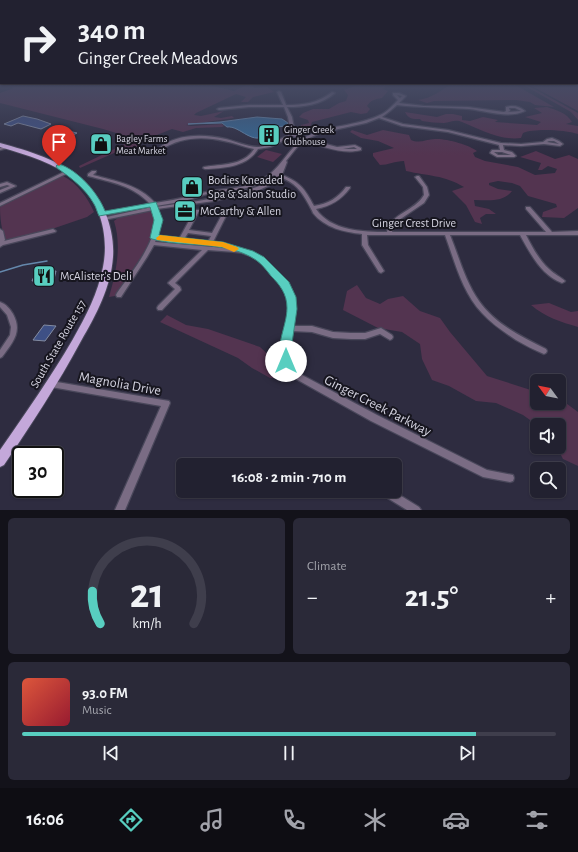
<!DOCTYPE html>
<meta charset="utf-8">
<style>
body{margin:0;font-family:"Alegreya Sans",sans-serif;background:#2a2938;color:#f1f3f6;height:100vh;display:flex;flex-direction:column;font-size:15px;white-space:nowrap}
*{box-sizing:border-box;margin:0}
p{font-size:13px;color:#a2a3ab}
.icon{flex:none;width:22px;height:22px;fill:none;stroke:currentColor;stroke-width:2;stroke-linecap:round;stroke-linejoin:round}
.map{position:relative;height:510px;overflow:hidden}
.details{display:flex;flex-direction:column;gap:8px;padding:8px;background:#13121a;flex:1}
.details>*{flex:none}
.top-card{position:absolute;left:0px;top:0px;width:578px;height:84px;box-shadow:0 1px 3px #0004,0 0 0 1px #3f3e4c;background:#222130;color:#f1f3f6;overflow:hidden}
.needle{width:26px;rotate:302deg}
.fabs{position:absolute;left:530px;top:374px;display:grid;gap:8px}
.fabs a{display:grid;place-items:center;width:36px;height:36px;border-radius:6px;background:#222130;box-shadow:0 1px 3px #0004,0 0 0 1px #3f3e4c;font-size:20px}
.speed{position:absolute;left:12px;top:446px;display:flex;gap:8px;font-size:20px;font-weight:700;text-align:center}
.speed>*{display:grid;place-content:center;width:52px;height:52px;border-radius:50%;background:#222130;box-shadow:0 1px 3px #0004,0 0 0 1px #3f3e4c;line-height:1}
.speed .limit{border:2px solid #111;border-radius:6px;background:#fff;color:#111}
.pin{position:absolute;display:grid;place-items:center;width:34px;height:34px;color:#fff;margin:-41px -17px;border-radius:50% 50% 50% 0;rotate:-45deg;box-shadow:0 0 4px #0007}
.pin .icon{rotate:45deg}
.me{position:absolute;width:44px;margin:-22px;rotate:0deg;stroke-linejoin:round;filter:drop-shadow(0 0 3px #0008)}
.turn{display:flex;align-items:center;gap:14px;height:84px;padding:0 12px;font-size:18px}
.turn .icon{width:52px;height:52px;stroke-width:2.5}
.turn b{display:block;font-size:28px;line-height:34px}
.big{font-size:30px;font-weight:700;line-height:1.1}
.details .card{flex:1;display:flex;flex-direction:column;justify-content:center;gap:6px;min-width:0;padding:0 14px;border-radius:6px;background:#2a2938}
.details .dial{align-items:center;gap:0}
.dial svg{height:104px;overflow:visible;fill:none;stroke:#3f3e4c;stroke-width:7;stroke-linecap:round;text-anchor:middle}
.dial text{fill:#f1f3f6;stroke:none}
.song{display:flex;align-items:center;gap:12px}
.cover{width:48px;height:48px;border-radius:6px;background:linear-gradient(135deg,hsl(10 70% 55%),hsl(350 70% 35%))}
.played{height:4px;border-radius:2px;background:linear-gradient(90deg,#58cec0 85%,#3f3e4c 85%)}
.keys{display:flex;justify-content:space-around;direction:ltr}
.heat{display:flex;justify-content:space-between;align-items:center;font-size:22px;direction:ltr}
.details .tiles{flex:1;display:grid;gap:8px;grid-template-columns:1fr 1fr}
.card:last-child{grid-column:span 2}
.trip{position:absolute;left:176px;top:458px;width:226px;height:40px;border-radius:6px;background:#222130;box-shadow:0 1px 3px #0004,0 0 0 1px #3f3e4c;font-weight:700;line-height:40px;text-align:center}
.tab-bar{display:flex;height:64px;justify-content:space-around;align-items:center;background:#0e0d13;color:#a2a3ab}
.tab-bar .icon{width:28px;height:28px}
.tab-bar .active{color:#58cec0}
.tab-bar b{font-size:18px;color:#f1f3f6}
.map>svg:first-child{display:block}
</style>
<div class="map">
<svg width="578" height="510" viewBox="0 0 578 510">
<rect width="100%" height="100%" fill="#2e2c40"/>
<!-- green -->
<path fill="#533450" d="M0 83H200L234 91 251 83H255L253 84 254 88 267 87 274 92 253 97 248 102H241L246 97 236 94 196 113 194 115 201 116 224 111 214 117 221 118 232 116 234 118 186 125 191 126 222 124 224 126 222 127 196 128 183 132 172 129 139 142 134 152 127 153 121 150 80 168 79 166 131 141 133 138 103 129 0 103V93L14 88 0 85Z
M364 83H394L385 87 383 89 388 91 382 98C375 99 371 100 367 106L370 109 367 113 361 114 351 112 312 122 310 127H301V125L309 123 308 120 299 117 303 113 313 109H329L339 103 346 101 348 95 344 90Z
M452 83H512L554 107 535 105 530 102 516 100 434 101 427 103 418 100C432 98 441 91 452 83Z
M520 83 529 86 578 113V120L571 112Z
M526 83 578 84V111Z
M547 107C556 110 567 113 572 122L566 124 578 126V134C565 130 535 128 523 133L521 138C501 141 479 129 462 122 456 119 450 122 444 123 437 123 429 122 422 121L420 119C413 119 408 119 405 112L437 117 446 114H453L462 116V120L470 121 483 117 498 120 495 122 537 125 541 122 525 117 542 113 534 108Z
M352 130 367 135 383 130 409 135 411 140C420 144 426 139 435 139 445 138 470 145 477 151L473 153 475 157 485 161 518 167 535 175 555 173 557 169 548 166 542 170H538L541 163 520 157 536 151 555 159 569 155 578 159V208L564 218 542 217 543 212 557 207 556 204 528 196 520 186 512 183 498 181 489 183V185L498 189 512 191C503 203 488 200 474 200L475 206 489 209 496 214H486L480 218 482 224 475 222 466 205 452 191 464 187C444 175 428 176 406 171L404 161C395 161 388 165 380 165L373 156V153L394 148 378 141 361 138 350 132Z
M266 150 282 154 273 162 257 157Z
M63 176C77 183 88 198 94 212L87 217 49 230 10 240 6 239C1 231 0 216 0 206Z
M148 211H153L156 219 154 234 149 245 115 296 109 297C116 273 122 246 114 221L119 217Z
M357 285 366 298 380 304 388 299 403 296 420 311 440 318 450 332 487 376 537 392V403H559V398L578 412V466L563 459 557 447H559V425H537L523 415 496 403 476 401 449 386 432 380 422 359 420 344 402 332 378 328 343 310 347 291Z
M549 303 571 312 578 311V327C561 322 545 317 531 305Z
M167 315 186 325 208 329 260 347 276 362 288 378H270L252 368 238 358 160 322Z"/>
<!-- water -->
<path fill="#356895" stroke="#6588ac" d="M257 117 282 119 288 123 285 126 269 128C268 129 268 131 267 133 254 148 240 125 227 127L222 123 188 124 220 122Z"/>
<g fill="none" stroke-linecap="round" stroke-linejoin="round">
<!-- stream -->
<path stroke="#6588ac" stroke-width="1.5" d="M0 272 23 265 47 261"/>
</g>
<!-- building -->
<path fill="#3e5085" stroke="#838ca2" d="M23 116 37 119 51 124 41 129 18 123 11 126 4 124Z
M60 129 77 133 69 137 52 133Z
M100 140 111 143 103 148 92 146H94L91 145Z
M56 271 54 279 32 281 35 274Z
M44 325 56 326 45 341 33 340Z"/>
<g fill="none" stroke-linecap="round" stroke-linejoin="round">
<!-- street casing -->
<g stroke="#49475a" stroke-width="2.5">
<path id="street" d="M279 91 281 92 286 105C304 105 318 103 332 92L335 93C321 105 304 107 287 107L292 117 295 134 304 138C328 124 357 127 382 114 388 111 393 105 398 100L393 95V93H399L406 96 399 103 424 106 468 107 504 112 506 111V107C513 105 519 106 525 111 509 119 486 111 469 109 445 107 421 108 397 105L390 111 382 117 403 124 448 130 501 143 521 144 543 142 547 139 552 138 559 141 563 144 560 146 544 144 521 146 503 145 504 150 512 152 516 156 514 157H497L490 153 492 150H500L499 145 448 132 402 126 379 118 366 123 320 133 307 139 337 147 355 145 361 148V150C343 155 322 146 304 141L298 146 286 161 287 162 282 175C300 182 305 189 314 206 328 204 338 198 346 187H350V188C341 200 331 206 316 209 331 231 363 232 387 232 392 212 414 212 424 195L423 187 415 177 417 176H419L427 187 429 195 424 203 399 220 394 226 392 232H546L526 209V207H530L552 232 578 231V235H526C532 247 539 260 549 269 554 274 561 277 565 281L564 282 562 283C541 275 530 253 520 235H450C459 257 465 281 479 301 495 324 522 337 546 349L547 351 546 353 544 354C534 350 525 345 516 340 504 332 492 324 482 313 462 292 455 262 445 235H367L368 245 384 271 381 273 379 272 362 245V234C344 232 325 228 313 213 312 210 310 207 309 205 301 190 295 183 280 177L270 185 259 190 214 201 157 209C161 218 160 227 157 237L179 239 195 210H199V211L189 230 212 233 224 211H228V212L213 242 225 244 234 248 243 250 255 254 266 261 281 276 292 290 295 302V313L293 326H312L333 332 351 333H365L381 328 392 335 393 337 392 339 390 340 380 334 365 339H351L333 338 312 332 292 331C290 342 287 355 293 365 295 369 299 372 302 375L377 415 487 470 513 475 514 478 513 481 510 482 483 477 371 421 296 379C290 372 284 365 283 356 279 333 297 311 286 289 283 284 278 280 274 275 263 264 252 253 235 252 226 251 217 251 208 250L175 283 180 287 181 290 162 310H158L157 308 158 306 175 289 168 283 169 282 202 250 154 245 147 257 121 297H117L116 295 117 293C131 273 163 236 153 210L104 220H102V218L152 207 100 215V214L102 213 150 204C134 186 111 182 88 176V174L92 171H96V172L93 175C115 181 140 185 155 203 167 201 179 199 191 196 196 195 201 193 206 192 228 187 252 190 270 174 282 164 289 150 301 140L293 136 270 147 258 149C247 167 224 168 205 169L203 168 204 167C221 164 244 166 254 149 244 147 235 143 224 141 203 136 180 137 161 150L158 149C176 133 204 134 226 139 237 142 248 147 259 147 271 146 281 138 291 134L288 117 284 107H249L219 110 217 109 219 108 249 105H283L277 92ZM397 95 402 96 400 98ZM509 108H515L521 111 508 112 510 111ZM549 141H554L559 144 547 142ZM354 147 357 149H343ZM494 152H502L511 155H498ZM274 175 276 176C265 186 251 189 236 193 210 200 183 203 156 207V206C168 204 180 202 192 199 197 197 202 195 207 194 230 190 255 191 274 175ZM188 233 211 236 208 242 184 239ZM156 240 222 247 225 248 155 242Z
M6 146 8 147 7 148 0 150V148Z
M66 171H70V172L0 206V203Z
M7 182 16 186 0 193V190L10 186 7 185 0 187V184Z
M0 229 3 231 5 240 4 241 53 229 56 231 55 232 3 245 0 247Z
M0 302C6 304 10 309 13 314 23 332 12 343 2 357L0 358V350L10 335 11 327 7 315 0 307Z
M51 381 169 401 170 403 125 510H115L161 406 51 387 48 386 47 384 48 382Z
M320 461 325 462 326 465H316L317 462Z
M379 491H393L419 507 421 510H407L381 494Z"/>
</g>
<!-- primary casing -->
<g stroke="#49475a" stroke-width="2">
<path id="primary" d="M0 143C29 151 60 160 83 180 103 199 115 229 113 257 111 287 96 315 81 341 58 384 31 425 4 465L0 467V450C25 414 51 377 73 339 86 316 98 293 103 267 109 237 101 202 77 181 55 163 27 155 0 147Z"/>
</g>
<!-- street -->
<use href="#street" fill="#7a6c84" fill-rule="evenodd"/>
<!-- primary -->
<use href="#primary" fill="#c4a8da" fill-rule="evenodd"/>
</g>
<!-- sky -->
<linearGradient id="sky" x2="0" y2="1"><stop stop-color="#191823"/><stop offset="0.54" stop-color="#464b64"/><stop offset="1" stop-color="#464b64" stop-opacity="0"/></linearGradient>
<rect width="578" height="155" fill="url(#sky)"/>
<!-- route -->
<path fill="#58cec0" stroke="#39867d" d="M59 164C78 170 98 193 105 211L156 202 163 220 159 235 223 242 253 251 264 257 289 282 296 297 297 309 291 350 292 361 291 365 286 366 282 365C274 347 287 326 287 308 287 294 280 285 271 276 267 271 262 264 256 260 226 240 185 248 152 239L150 238 154 220 150 207 99 216C97 212 96 207 94 204 85 188 71 178 57 168L56 166Z"/>
<!-- slow -->
<path fill="#f59e0b" d="M160 235 223 242 237 247 239 249 234 252 222 247 157 240 156 238Z"/>
<!-- icons -->
<defs>
<g id="building-square" transform="scale(1.15)"><rect x="-9" y="-9" width="18" height="18" rx="4" fill="#58cec0" stroke="#17161f"/><path d="M-4-6H4V6H1V3H-1V6H-4ZM-2.5-4.3h1.7v1.8h-1.7ZM.8-4.3h1.7v1.8H.8ZM-2.5-1h1.7V.8h-1.7ZM.8-1h1.7V.8H.8Z" fill="#111"/></g>
<g id="shop-square" transform="scale(1.15)"><rect x="-9" y="-9" width="18" height="18" rx="4" fill="#58cec0" stroke="#17161f"/><path d="M-5-2.5h2.3a2.7 3.5 0 0 1 5.4 0H5L5.5 6h-11ZM-1.5-2.5h3a1.5 2.3 0 0 0-3 0Z" fill="#111"/></g>
<g id="office-square" transform="scale(1.15)"><rect x="-9" y="-9" width="18" height="18" rx="4" fill="#58cec0" stroke="#17161f"/><path d="M-6-3h4V-5.5h4V-3h4V5H-6ZM-1-4.5V-3h2v-1.5ZM-6 0V1H6V0Z" fill="#111"/></g>
<g id="restaurant-square" transform="scale(1.15)"><rect x="-9" y="-9" width="18" height="18" rx="4" fill="#58cec0" stroke="#17161f"/><path d="M-5-6h1v4h1v-4h1v4h1v-4h1v5L-1.5 .5V6h-2V.5L-5-1ZM5-6V6H3V1.5H1.5Q1.5-4 5-6Z" fill="#111"/></g>
</defs>
<g fill-rule="evenodd">
<use href="#building-square" x="269" y="135"/>
<use href="#shop-square" x="101" y="144"/>
<use href="#shop-square" x="192" y="187"/>
<use href="#office-square" x="185" y="211"/>
<use href="#restaurant-square" x="44" y="276"/>
</g>
<g text-anchor="middle" stroke-width="4" stroke-linejoin="round" paint-order="stroke">
<!-- far-poi labels -->
<g font-size="10" fill="#d4d3e0" stroke="#17161f" text-anchor="start">
<text x="284" y="133">Ginger Creek<tspan x="284" dy="12">Clubhouse</tspan></text>
<text x="116" y="142">Bagley Farms<tspan x="116" dy="12">Meat Market</tspan></text>
</g>
<!-- poi labels -->
<g font-size="12" fill="#d4d3e0" stroke="#17161f" text-anchor="start">
<text x="208" y="184">Bodies Kneaded<tspan x="208" dy="14">Spa &amp; Salon Studio</tspan></text>
<text x="200" y="215">McCarthy &amp; Allen</text>
<text x="60" y="280">McAlister's Deli</text>
</g>
<!-- street labels -->
<g font-size="12" fill="#d4d3e0" stroke="#17161f">
<text x="414" y="227">Ginger Crest Drive</text>
<text transform="translate(58 344) rotate(-60)" y="4">South State Route 157</text>
</g>
<!-- near-street labels -->
<g font-size="14" fill="#d4d3e0" stroke="#17161f">
<text transform="translate(120 383) rotate(10)" y="5">Magnolia Drive</text>
<text transform="translate(378 405) rotate(27)" y="5">Ginger Creek Parkway</text>
</g>
</g>
</svg>
<div class="fabs">
<a><svg class="needle" viewBox="-14 -14 28 28"><path d="M0-13l5 13h-10z" fill="#e53935"/><path d="M0 13l5-13h-10z" fill="#a2a3ab"/></svg></a>
<a><svg class="icon" aria-label="sound" viewBox="0 0 24 24"><path d="M4 9h4l5-4v14l-5-4H4zM17 9q2 3 0 6"/></svg></a>
<a><svg class="icon" aria-label="search" viewBox="0 0 24 24"><circle cx="10" cy="10" r="6"/><path d="M15 15l6 6"/></svg></a>
</div>
<div class="speed"><div class="limit">30</div></div>
<div class="pin" style="left:59px;top:166px;background:#d93025"><svg class="icon" aria-label="arrive" viewBox="0 0 24 24"><path d="M6 21V4h12l-3 4 3 4H6"/></svg></div>
<svg class="me" style="left:286px;top:361px" viewBox="-20 -20 40 40"><circle r="19" fill="#fff"/><path d="M0-13L10 11 0 6-10 11z" fill="#58cec0"/></svg>
<div class="trip">16:08 · 2 min · 710 m</div>
<div class="top-card">
<div class="turn"><svg class="icon" aria-label="right" viewBox="0 0 24 24"><path d="M7 20v-9h11M14 6l5 5-5 5"/></svg><div><b>340 m</b>Ginger Creek Meadows</div></div>
</div>
</div>
<section class="details">
<div class="tiles">
<div class="card dial"><svg viewBox="0 0 100 80">
<path d="M14 69A42 42 0 1 1 86 69"/>
<path d="M14 69A42 42 0 0 1 8 44" stroke="#58cec0"/>
<text x="50" y="56" font-size="32" font-weight="700">21</text>
<text x="50" y="72" font-size="11">km/h</text>
</svg></div>
<div class="card"><p>Climate</p>
<div class="heat"><a>−</a><b class="big">21.5°</b><a>+</a></div>
</div>
<div class="card">
<div class="song"><i class="cover"></i><div><b>93.0 FM</b><p>Music</p></div></div>
<div class="played"></div>
<div class="keys"><svg class="icon" aria-label="previous" viewBox="0 0 24 24"><path d="M18 5L8 12l10 7zM5 5v14"/></svg><svg class="icon" aria-label="pause" viewBox="0 0 24 24"><path d="M8 5v14M16 5v14"/></svg><svg class="icon" aria-label="next" viewBox="0 0 24 24"><path d="M6 5l10 7-10 7zM19 5v14"/></svg></div>
</div>
</div>
</section>
<nav class="tab-bar">
<b>16:06</b>
<svg class="icon active" aria-label="directions" viewBox="0 0 24 24"><path d="M12 3l9 9-9 9-9-9zM9 14v-3h6M13 9l2 2-2 2"/></svg>
<svg class="icon" aria-label="music" viewBox="0 0 24 24"><path d="M9 18V5l10-2v13"/><circle cx="6" cy="18" r="3"/><circle cx="16" cy="16" r="3"/></svg>
<svg class="icon" aria-label="phone" viewBox="0 0 24 24"><path d="M5 4h4l2 5-3 2q2 4 5 5l2-3 5 2v4C11 20 4 13 5 4z"/></svg>
<svg class="icon" aria-label="climate" viewBox="0 0 24 24"><path d="M12 3v18M4 7l16 10M4 17L20 7"/></svg>
<svg class="icon" aria-label="car" viewBox="0 0 24 24"><path d="M5 17H2v-5l4-1 3-4h7l3 4 3 1v5h-3M9 17h6M6 11h13"/><circle cx="7" cy="17" r="2"/><circle cx="17" cy="17" r="2"/></svg>
<svg class="icon" aria-label="filters" viewBox="0 0 24 24"><path d="M4 7h16M4 17h16"/><circle cx="9" cy="7" r="2"/><circle cx="15" cy="17" r="2"/></svg>
</nav>
